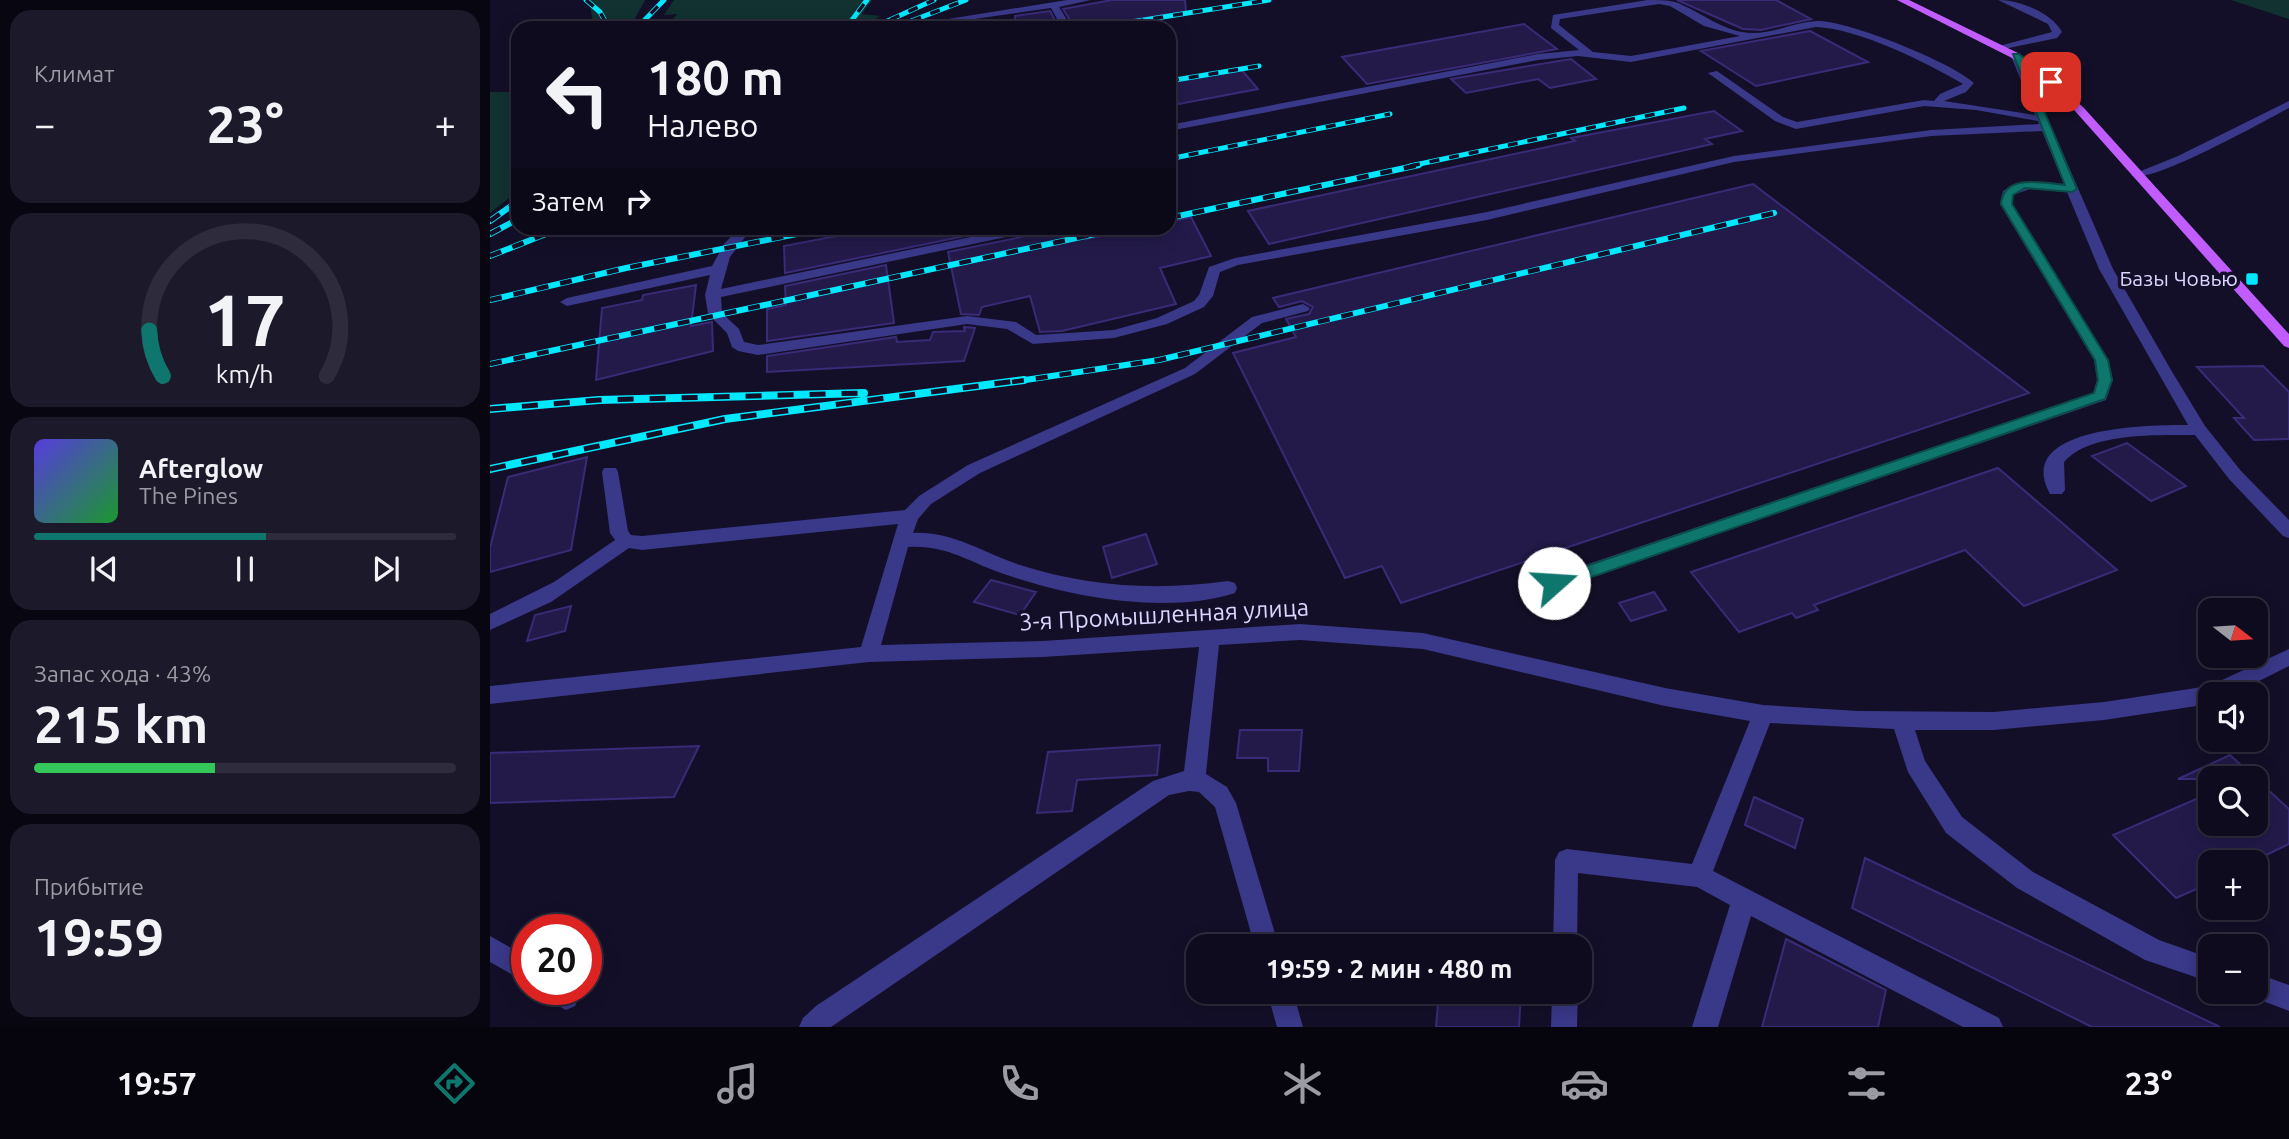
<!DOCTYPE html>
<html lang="ru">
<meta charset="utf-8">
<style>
body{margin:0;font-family:Ubuntu,sans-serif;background:#1c192b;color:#f1f3f6;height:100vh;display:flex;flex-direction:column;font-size:26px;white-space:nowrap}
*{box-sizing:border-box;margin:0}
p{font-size:23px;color:#9b9ba4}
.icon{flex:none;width:38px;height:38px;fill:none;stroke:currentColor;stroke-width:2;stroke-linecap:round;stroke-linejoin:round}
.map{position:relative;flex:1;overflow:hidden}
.side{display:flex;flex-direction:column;gap:10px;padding:10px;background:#080610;width:490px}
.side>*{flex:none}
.banner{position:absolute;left:21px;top:21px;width:665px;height:214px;border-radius:21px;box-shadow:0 4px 18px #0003,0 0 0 2px #2e2b3c;background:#0e0b1e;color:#f1f3f6;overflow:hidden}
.needle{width:46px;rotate:107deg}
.buttons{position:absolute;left:1708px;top:598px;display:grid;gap:14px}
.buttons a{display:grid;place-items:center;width:70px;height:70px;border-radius:14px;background:#0e0b1e;box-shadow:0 4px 18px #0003,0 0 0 2px #2e2b3c;font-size:35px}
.speed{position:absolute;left:21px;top:914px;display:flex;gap:14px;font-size:35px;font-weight:700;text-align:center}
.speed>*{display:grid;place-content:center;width:91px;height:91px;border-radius:50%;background:#0e0b1e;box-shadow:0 4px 18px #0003,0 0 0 2px #2e2b3c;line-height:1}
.speed .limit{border:10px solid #d22;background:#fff;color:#111}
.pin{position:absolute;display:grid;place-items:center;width:60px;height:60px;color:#fff;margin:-30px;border-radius:14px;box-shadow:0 4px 10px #0006}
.me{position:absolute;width:77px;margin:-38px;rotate:71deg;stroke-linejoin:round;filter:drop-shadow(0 0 5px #0008)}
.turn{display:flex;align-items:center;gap:24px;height:147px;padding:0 21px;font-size:32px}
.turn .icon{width:91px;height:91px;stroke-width:2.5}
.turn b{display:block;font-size:49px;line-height:60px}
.then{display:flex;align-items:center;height:66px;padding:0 21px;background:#0003;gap:14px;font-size:26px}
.big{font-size:52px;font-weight:700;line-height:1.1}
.side .widget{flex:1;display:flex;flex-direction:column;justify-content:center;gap:10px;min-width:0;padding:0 24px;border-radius:21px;background:#1c192b}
.side .dial{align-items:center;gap:0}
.dial svg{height:182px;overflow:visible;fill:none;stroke:#2e2b3c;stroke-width:7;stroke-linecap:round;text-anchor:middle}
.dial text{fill:#f1f3f6;stroke:none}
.song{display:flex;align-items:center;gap:21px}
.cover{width:84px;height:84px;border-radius:10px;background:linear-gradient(135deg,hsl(250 70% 55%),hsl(130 70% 35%))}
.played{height:7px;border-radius:4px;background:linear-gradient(90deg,#0f766e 55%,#2e2b3c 55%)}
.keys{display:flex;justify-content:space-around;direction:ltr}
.heat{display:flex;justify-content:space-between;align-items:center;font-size:38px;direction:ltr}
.charge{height:10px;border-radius:5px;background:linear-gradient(90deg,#34c759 43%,#2e2b3c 0)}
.trip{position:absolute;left:696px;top:934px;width:406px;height:70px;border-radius:21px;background:#0e0b1e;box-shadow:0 4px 18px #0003,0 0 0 2px #2e2b3c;font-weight:700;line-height:70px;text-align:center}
.dock{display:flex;height:112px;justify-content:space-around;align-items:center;background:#06040c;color:#9b9ba4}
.dock .icon{width:49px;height:49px}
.dock .selected{color:#0f766e}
.dock b{font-size:32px;color:#f1f3f6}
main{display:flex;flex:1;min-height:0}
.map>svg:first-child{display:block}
</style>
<main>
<section class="side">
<div class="widget"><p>Климат</p>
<div class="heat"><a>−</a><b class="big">23°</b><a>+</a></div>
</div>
<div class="widget dial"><svg viewBox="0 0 100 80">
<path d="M14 69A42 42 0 1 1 86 69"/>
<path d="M14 69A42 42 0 0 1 8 49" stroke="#0f766e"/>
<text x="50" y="56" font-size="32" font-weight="700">17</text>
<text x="50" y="72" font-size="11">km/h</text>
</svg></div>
<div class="widget">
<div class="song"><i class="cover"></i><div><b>Afterglow</b><p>The Pines</p></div></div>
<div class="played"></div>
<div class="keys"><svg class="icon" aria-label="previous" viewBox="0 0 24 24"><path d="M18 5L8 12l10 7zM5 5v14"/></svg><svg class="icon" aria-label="pause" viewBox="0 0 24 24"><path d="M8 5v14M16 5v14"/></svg><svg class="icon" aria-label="next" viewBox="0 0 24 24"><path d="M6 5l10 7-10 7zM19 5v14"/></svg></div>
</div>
<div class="widget"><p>Запас хода · 43%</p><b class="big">215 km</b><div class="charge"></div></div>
<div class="widget"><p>Прибытие</p><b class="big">19:59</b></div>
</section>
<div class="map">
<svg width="1799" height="1027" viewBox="0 0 1799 1027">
<rect width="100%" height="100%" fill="#130f28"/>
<!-- green -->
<path fill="#113231" d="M99 0H155L140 28H104Z
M184 0H382L372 14 390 16 371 28H177L187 14 174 15Z
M1741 0H1799V19Z
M0 92H28V191L0 213Z"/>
<!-- building -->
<path fill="#231a4a" stroke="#392b77" stroke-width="2" d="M622 0H695L696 12 585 28 573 9Z
M1187 0H1286L1321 19 1271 30 1253 29Z
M560 11 569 28H525V16Z
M1034 24 1067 49 877 84 852 57Z
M1320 31 1378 62 1266 86 1211 51Z
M1081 59 1106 79 1060 88 1048 79 976 93 961 79Z
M750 68 768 89 689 104 679 89V81Z
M1224 111 1252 131 1215 139 1222 144 779 244 758 211 1085 141 1081 138Z
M1263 184 1539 393 911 603 892 566 855 578 743 353 806 337 796 319 819 314 823 307 812 301 789 307 783 298Z
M701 217 721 256 670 268 686 304 572 331 550 332 540 296 492 307 489 315 471 314 458 252 541 235 548 228H595L596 239 651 228H679V222Z
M389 228H514L295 273 294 246Z
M396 265 404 323 277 341V309L296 305 295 286Z
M206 285 201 326 222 322 223 351 106 380 112 308 152 300 153 295Z
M474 327 485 328 474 361 277 372V356L406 337 407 342 440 340 443 332 475 331Z
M1773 366 1799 392V439L1764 440 1744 418H1754L1707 367Z
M1637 443 1696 486 1661 501 1602 456Z
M97 457 81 550 0 572V548L18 477Z
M1508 468 1627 570 1534 606 1475 550 1324 605 1328 610 1306 618 1302 613 1249 632 1201 572Z
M656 534 667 564 622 578 613 547Z
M501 580 546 592 530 615 484 602Z
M1164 592 1176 610 1141 621 1129 603Z
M81 606 75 631 37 641 45 615Z
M750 730H812L809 771H778V758H747Z
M670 745 667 775 587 780 582 811 547 813 558 752Z
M209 746 184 797 0 803V753Z
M1740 755 1799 809V844L1760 863H1720V883L1686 898 1623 835 1720 793V824H1766V779H1688Z
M1264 797 1313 819 1305 848 1255 825Z
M1375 858 1730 1027H1602L1362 908Z
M1296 939 1396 990 1388 1027H1272Z
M949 992H1031L1029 1027H946Z"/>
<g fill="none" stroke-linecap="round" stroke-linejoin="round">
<!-- minor -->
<path fill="#3a3889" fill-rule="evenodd" d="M577 0H601L569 7 582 28H572L561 8 457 23 452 20Z
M1158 0C1167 0 1176 0 1185 2 1211 11 1233 33 1263 33 1284 33 1306 22 1327 21 1357 20 1461 62 1484 83L1476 92 1454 101 1545 115 1521 56 1530 54 1623 269 1681 370 1715 426 1751 471 1799 520V538L1793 536 1739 479 1705 435C1668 435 1599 432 1574 462L1575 490 1572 494H1560C1522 425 1663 425 1698 425L1609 269 1577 192 1540 189 1523 195 1522 204 1618 360 1623 380 1616 400 1071 588H1057L1055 583 1057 578 1603 393 1607 380 1604 360 1510 204 1513 191C1532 179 1553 181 1574 184L1552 131 1441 136 1244 162 997 220 748 265 730 272 723 296 714 307 677 324 624 338 543 344 517 329 477 324 268 355 248 351 242 347 237 333 218 314 215 295 220 275 77 306 70 302 77 298 222 266 234 244 249 228H262L240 257 231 289 524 228H546L540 232 231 297 232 313 249 329 254 342 268 345 477 316 526 322 546 335 624 330 667 318 704 301 709 295 719 267 745 258 997 212 1244 156 1441 130 1549 124 1548 121 1486 110 1434 106 1306 129 1285 121 1218 73 1227 71 1293 117 1307 122 1434 100 1444 101 1450 94 1473 84C1435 62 1370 29 1326 27L1141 62 1088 56 1048 60 679 131V125L1048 54 1089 50 1061 28 1063 15ZM1169 4 1180 6 1214 26 1250 36 1141 56 1103 52 1069 25 1070 19Z
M1508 0C1530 0 1562 13 1572 32L1567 38 1509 50V46L1562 32 1558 24Z
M1799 101V108C1776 120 1657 187 1641 175L1688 156Z
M813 304 820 308 818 311 772 323 705 374 490 473 441 504 428 519 423 533C463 531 493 553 530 565 599 587 667 591 738 581L745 583 747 588 745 593C676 615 580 597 514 574 478 562 458 545 418 547L391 645 553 641 810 624 933 633 1175 688 1273 705 1368 711 1504 712 1614 702 1719 686 1799 649V666L1741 695H1720V704L1614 720 1504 730H1425L1435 761 1472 817 1543 872 1669 940 1720 958V982L1655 960 1527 888 1456 833 1418 772 1404 729 1280 723 1223 871 1509 1018 1513 1027H1473L1261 916 1228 1027H1202L1240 905 1207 887 1088 873 1087 947H1063L1065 860 1069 852 1077 849 1202 864 1260 721 1175 706 933 649 810 640 729 645 716 774 737 787 746 803 789 947H765L725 807 709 792 699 791 679 795 341 1027H309L313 1018 326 1006 663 781 694 771 709 647 553 657 379 662 0 704V686L371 647 408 524 152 550 139 548 61 602 0 630V614L64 582 125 540 120 533 112 472 114 468H126L128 472 138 531 141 535 152 536 415 510 429 496 478 465 695 368 762 317Z
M0 936 37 957V983L0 962Z
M1766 973 1799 985V1011L1757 995 1756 992H1766Z
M50 989H85L89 997 85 1006 76 1010 54 998Z
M777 992H803L813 1027H787Z
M1062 992H1088L1087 1027H1061Z"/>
<!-- major -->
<path fill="#c15dff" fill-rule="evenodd" d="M1407 0H1419L1530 54 1593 107 1799 334V348L1794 346 1585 111 1522 58Z"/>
<!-- rail-far2 casing -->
<g stroke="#02e8ff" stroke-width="5">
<path id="rail-far2" d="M96 0 110 12 119 28
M147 28 174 0
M356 28 377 0
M382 28 444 0
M403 28 476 0
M604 28 779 0
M679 81 769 66
M679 159 900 114
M920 166 1194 108"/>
</g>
<!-- rail-far1 casing -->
<g stroke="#02e8ff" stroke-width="6">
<path id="rail-far1" d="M679 218 929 165
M0 221 28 201
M0 234 28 219
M0 256 71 228
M0 300 136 268 337 228
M0 364 633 228
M522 382 669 360 1284 213"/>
</g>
<!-- rail casing -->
<g stroke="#02e8ff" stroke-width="8">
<path id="rail" d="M0 409 109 400 374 393
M0 469 235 419 534 380"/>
</g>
<!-- rail-far2 -->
<use href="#rail-far2" stroke="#130f28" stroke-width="3.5" stroke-dasharray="10" stroke-linecap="butt"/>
<!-- rail-far1 -->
<use href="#rail-far1" stroke="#130f28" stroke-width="4.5" stroke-dasharray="12" stroke-linecap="butt"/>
<!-- rail -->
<use href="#rail" stroke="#130f28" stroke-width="5" stroke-dasharray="16" stroke-linecap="butt"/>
</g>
<!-- route -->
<path fill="#0f766e" stroke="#0a4d48" stroke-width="2" d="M1523 54H1529L1565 82 1557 84 1536 68 1587 189 1582 192 1535 188 1523 195 1522 204 1618 360 1622 380 1615 399 1070 588H1058L1055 583 1058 579 1604 393 1608 380 1605 360 1511 204C1514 173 1553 183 1575 185Z"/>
<!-- markers -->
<rect fill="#02e8ff" stroke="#130f28" stroke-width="2.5" x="1755" y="272" width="14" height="14" rx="3.5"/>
<g text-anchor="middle" stroke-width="7" stroke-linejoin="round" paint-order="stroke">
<!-- far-poi labels -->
<g font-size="21" fill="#dad6ff" stroke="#130f28" text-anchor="end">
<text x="1748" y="286">Базы Човью</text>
</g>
<!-- street labels -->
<g font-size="24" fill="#dad6ff" stroke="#130f28">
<text transform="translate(674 615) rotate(-3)" y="8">3-я Промышленная улица</text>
</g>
</g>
</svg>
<div class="buttons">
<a><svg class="needle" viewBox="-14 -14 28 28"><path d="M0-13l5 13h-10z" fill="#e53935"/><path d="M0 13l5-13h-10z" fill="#9b9ba4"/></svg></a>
<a><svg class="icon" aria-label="sound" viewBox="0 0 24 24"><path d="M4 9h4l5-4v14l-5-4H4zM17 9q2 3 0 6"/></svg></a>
<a><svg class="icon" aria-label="search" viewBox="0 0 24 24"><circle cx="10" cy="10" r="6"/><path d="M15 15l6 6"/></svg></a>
<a>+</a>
<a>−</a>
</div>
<div class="speed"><div class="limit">20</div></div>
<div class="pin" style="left:1561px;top:82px;background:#d93025"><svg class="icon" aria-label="arrive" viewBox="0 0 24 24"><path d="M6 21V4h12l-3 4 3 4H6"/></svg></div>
<svg class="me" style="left:1064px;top:583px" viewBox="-20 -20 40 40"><circle r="19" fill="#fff"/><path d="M0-13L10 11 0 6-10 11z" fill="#0f766e"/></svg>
<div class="trip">19:59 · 2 мин · 480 m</div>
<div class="banner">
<div class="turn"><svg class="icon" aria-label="left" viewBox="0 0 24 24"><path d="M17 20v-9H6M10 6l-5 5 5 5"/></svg><div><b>180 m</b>Налево</div></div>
<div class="then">Затем<svg class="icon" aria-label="right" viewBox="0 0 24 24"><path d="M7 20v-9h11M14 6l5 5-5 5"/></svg></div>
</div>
</div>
</main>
<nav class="dock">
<b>19:57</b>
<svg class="icon selected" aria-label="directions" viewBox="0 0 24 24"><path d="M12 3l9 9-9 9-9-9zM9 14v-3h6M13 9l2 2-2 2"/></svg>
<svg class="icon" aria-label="music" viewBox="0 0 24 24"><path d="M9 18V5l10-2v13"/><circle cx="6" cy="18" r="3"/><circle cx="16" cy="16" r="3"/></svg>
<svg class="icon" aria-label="phone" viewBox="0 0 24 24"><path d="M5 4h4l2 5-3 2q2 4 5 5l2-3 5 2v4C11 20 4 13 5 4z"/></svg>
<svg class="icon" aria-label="climate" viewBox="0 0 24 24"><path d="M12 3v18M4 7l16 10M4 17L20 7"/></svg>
<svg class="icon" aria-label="car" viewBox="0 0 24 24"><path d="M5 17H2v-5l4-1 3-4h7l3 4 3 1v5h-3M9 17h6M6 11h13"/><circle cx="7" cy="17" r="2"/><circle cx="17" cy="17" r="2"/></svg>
<svg class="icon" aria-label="filters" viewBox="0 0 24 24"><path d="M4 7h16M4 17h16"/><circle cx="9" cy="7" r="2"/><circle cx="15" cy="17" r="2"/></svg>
<b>23°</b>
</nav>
